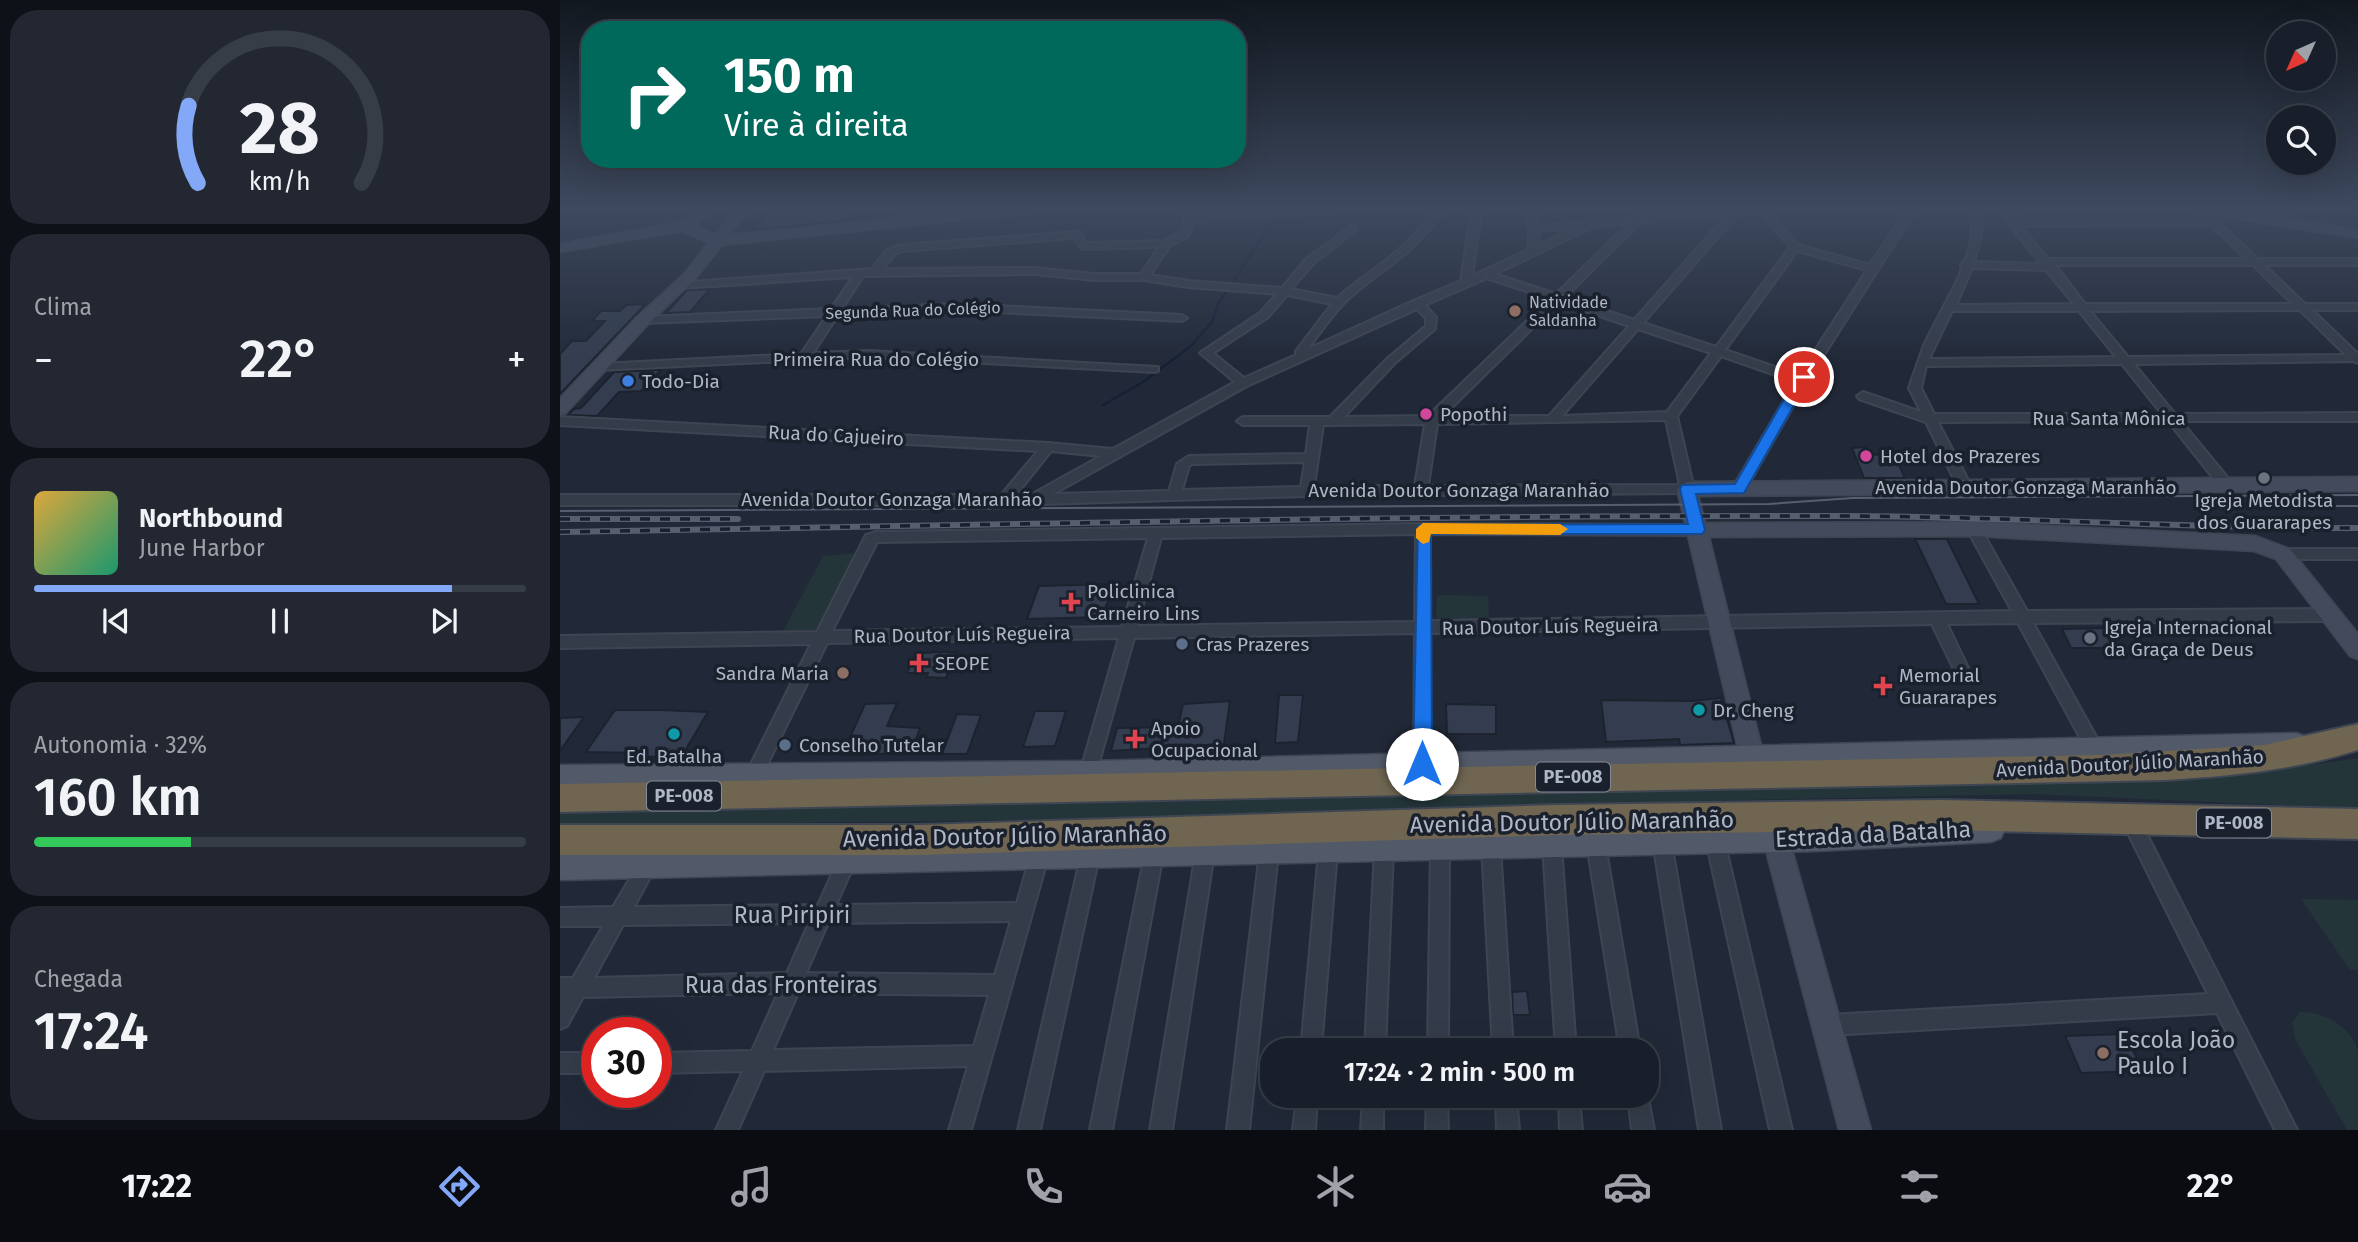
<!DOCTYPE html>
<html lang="pt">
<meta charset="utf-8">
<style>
body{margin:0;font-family:"Fira Sans",sans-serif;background:#222732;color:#f1f3f6;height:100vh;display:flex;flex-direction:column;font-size:26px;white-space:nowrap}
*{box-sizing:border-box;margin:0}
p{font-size:23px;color:#9fa2a8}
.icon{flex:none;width:38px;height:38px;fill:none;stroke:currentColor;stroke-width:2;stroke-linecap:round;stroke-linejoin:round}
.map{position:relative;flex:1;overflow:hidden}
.sheet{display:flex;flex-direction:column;gap:10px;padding:10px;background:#0e1117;width:560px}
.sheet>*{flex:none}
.banner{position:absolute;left:21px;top:21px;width:665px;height:147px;border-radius:28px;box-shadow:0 7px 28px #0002,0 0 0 2px #373d47;background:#00695c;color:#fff;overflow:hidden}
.needle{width:46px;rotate:225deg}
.tools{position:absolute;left:1706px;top:21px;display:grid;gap:14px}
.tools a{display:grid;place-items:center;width:70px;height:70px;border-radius:50%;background:#191f2a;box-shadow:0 7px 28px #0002,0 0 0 2px #373d47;font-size:35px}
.speed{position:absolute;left:21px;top:1017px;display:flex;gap:14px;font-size:35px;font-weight:700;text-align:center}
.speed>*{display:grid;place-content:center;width:91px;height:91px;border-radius:50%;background:#191f2a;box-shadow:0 7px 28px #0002,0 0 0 2px #373d47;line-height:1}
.speed .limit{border:10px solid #d22;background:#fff;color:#111}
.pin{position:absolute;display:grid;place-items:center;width:60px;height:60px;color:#fff;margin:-30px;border:4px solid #fff;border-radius:50%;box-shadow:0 2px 7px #0007}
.me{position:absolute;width:77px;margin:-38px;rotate:0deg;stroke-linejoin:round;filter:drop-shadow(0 0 5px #0008)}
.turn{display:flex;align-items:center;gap:24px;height:147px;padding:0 28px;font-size:32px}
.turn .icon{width:91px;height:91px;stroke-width:2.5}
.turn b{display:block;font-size:49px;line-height:60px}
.big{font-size:52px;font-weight:600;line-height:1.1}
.sheet .card{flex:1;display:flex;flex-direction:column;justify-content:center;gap:10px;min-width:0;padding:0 24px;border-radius:28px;background:#222732}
.sheet .dial{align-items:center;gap:0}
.dial svg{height:182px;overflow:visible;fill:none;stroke:#373d47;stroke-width:7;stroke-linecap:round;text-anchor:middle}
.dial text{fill:#f1f3f6;stroke:none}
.song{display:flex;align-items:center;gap:21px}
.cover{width:84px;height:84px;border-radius:10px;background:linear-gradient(135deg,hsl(40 70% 55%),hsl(160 70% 35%))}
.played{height:7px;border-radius:4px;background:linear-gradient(90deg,#82a8f7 85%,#373d47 85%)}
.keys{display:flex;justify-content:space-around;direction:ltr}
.heat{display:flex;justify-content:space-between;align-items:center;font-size:38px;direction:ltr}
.charge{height:10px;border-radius:5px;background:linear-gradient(90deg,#34c759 32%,#373d47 0)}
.trip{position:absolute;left:700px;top:1038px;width:399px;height:70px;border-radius:28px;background:#191f2a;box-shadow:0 7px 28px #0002,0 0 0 2px #373d47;font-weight:600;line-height:70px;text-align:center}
.tab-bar{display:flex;height:112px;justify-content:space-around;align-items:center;background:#0a0c11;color:#9fa2a8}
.tab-bar .icon{width:49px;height:49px}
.tab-bar .current{color:#82a8f7}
.tab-bar b{font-size:32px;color:#f1f3f6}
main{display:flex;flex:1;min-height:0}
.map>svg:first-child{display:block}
</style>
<main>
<section class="sheet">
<div class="card dial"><svg viewBox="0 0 100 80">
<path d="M14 69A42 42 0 1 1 86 69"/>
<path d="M14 69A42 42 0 0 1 10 35" stroke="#82a8f7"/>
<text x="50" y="56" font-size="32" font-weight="700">28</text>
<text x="50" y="72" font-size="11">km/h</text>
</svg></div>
<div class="card"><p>Clima</p>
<div class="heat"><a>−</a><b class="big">22°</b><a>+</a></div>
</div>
<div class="card">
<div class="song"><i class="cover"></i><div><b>Northbound</b><p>June Harbor</p></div></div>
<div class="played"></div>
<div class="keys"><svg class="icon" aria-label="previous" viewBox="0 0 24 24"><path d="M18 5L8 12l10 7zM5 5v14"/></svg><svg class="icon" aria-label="pause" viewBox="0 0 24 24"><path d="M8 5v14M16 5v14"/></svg><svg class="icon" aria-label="next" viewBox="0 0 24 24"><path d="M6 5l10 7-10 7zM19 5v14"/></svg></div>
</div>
<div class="card"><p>Autonomia · 32%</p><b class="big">160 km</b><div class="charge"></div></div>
<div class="card"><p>Chegada</p><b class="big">17:24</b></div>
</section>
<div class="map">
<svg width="1798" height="1130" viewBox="0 0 1798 1130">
<rect width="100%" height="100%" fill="#212938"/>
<!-- green -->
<path fill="#233539" d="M1651 208H1690L1798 225V234L1656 212Z
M298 553 256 630 223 631 263 556Z
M877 595 928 596 929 618H876Z
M1798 758V807L1785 808 1472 794 1177 800 753 816 0 826V813L709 800 1616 777 1708 771Z
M1741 899 1798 900V970H1790Z
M1740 1012C1763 1011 1794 1027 1798 1053 1798 1077 1798 1105 1798 1130H1787L1736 1041 1732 1023Z"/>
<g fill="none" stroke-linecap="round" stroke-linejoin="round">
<!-- stream -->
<path stroke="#152036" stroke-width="2.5" d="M543 405 583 382 631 346 652 322 658 304 718 214"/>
</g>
<!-- building -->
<path fill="#333d4f" stroke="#1c232f" stroke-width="2" d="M209 208H286L280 221 194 230Z
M150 289 130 312 106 313 127 290Z
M84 304 80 310 0 394V354L12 341H26L45 321H32L41 311H60L66 305Z
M101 370 81 391 59 392 37 416 8 415 14 409 21 408 54 372Z
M1305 447 1308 455 1334 454 1345 478H1304L1292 448Z
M1355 539H1387L1419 604H1386Z
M554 584 542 617 467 619 479 586Z
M1547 628 1559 648H1511L1502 629Z
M376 652H397L386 678 366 677 368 673H347L355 654Z
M719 695H743L738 742 715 743Z
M1161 698 1174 743 1120 745 1119 739 1046 742 1041 700 1132 701Z
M670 701 664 744 551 751 557 728 618 727 623 704Z
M337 703 327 726 360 728 351 753 282 755 305 704Z
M886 704 936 705V734H887Z
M55 710H103L148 712 122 756 79 757 81 753 26 752Z
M475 711H506L495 746 463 747Z
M397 714 421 715 407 754H382Z
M24 717 0 751V718Z
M967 991 970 1015H953L952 992Z
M1565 1034 1583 1071 1521 1073 1505 1036Z"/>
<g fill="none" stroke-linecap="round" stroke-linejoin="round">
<!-- street casing -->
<g stroke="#3e4552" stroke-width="4">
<path id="street" d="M344 208H354L348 221 343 224 338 221Z
M627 208H637L635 216 747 208H791L786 211 633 222 628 236 610 246 590 275 628 281 722 288 746 259 793 225 796 226V230L754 263 731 289 777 298C809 270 854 247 873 208H883C863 250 817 271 785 302 771 316 760 333 748 349L853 301 901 281 912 208H922L912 276 968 250 969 229 965 208H973L978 226 1178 208H1214L1209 211 1238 245 1310 265 1347 208H1357L1248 380 1184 492 1179 493 1172 489 1235 382 1161 356 1117 416 1134 489 1127 493 747 496 445 505H0V495H441L478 451 0 425V417L488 443 553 449 675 382 640 353 700 313 717 294 628 287 584 280H534L474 274 303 276 282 309 396 304 622 315 627 318 622 321 396 310 278 315 253 353 309 351 598 367V371L594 372 309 357 39 370 33 367 39 364 241 354 267 316 83 323 78 320 83 317 271 309 293 277 121 288 117 287V283L312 269 327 250 341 245 517 232 520 233 527 243 604 241 621 232ZM1200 212 1230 247 1156 347 1083 323 1178 214ZM1167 215 1074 320 1005 297 1081 222ZM1069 223 996 294 935 274 1032 227ZM1013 228 978 245 979 231ZM514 238 521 248 524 249 599 247 581 274H534L474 268 323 269 335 254 343 251ZM1237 251 1307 270 1239 375 1165 350ZM927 278 990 299 868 416 784 417 836 362 875 329 876 317 865 305ZM727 295 772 304 736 351V355L684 378 653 353 708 317ZM999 302 1069 326 989 416H883ZM857 309 866 318V326L828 358 770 417H683L677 421 683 425H750L746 454 629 456 617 464 609 491 493 494 687 386ZM1078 329 1151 353 1107 412 1002 416ZM1106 420 1120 485 868 486 877 424ZM865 424 855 486H754L763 425ZM491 451 541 456 471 495H456ZM745 462 741 487 622 490 629 466 632 464Z
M1411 208H1421L1422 231 1414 262 1481 264 1448 223 1442 208H1452L1457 220 1645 219 1640 210 1648 208 1653 217 1698 259H1798V265H1704L1745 304H1798V310H1752L1798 354V363L1793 361 1574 364 1615 414 1798 413V421H1621L1672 483 1673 486 1667 490 1662 489 1608 421 1378 422 1412 488 1410 491H1400L1366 422 1299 399 1297 396 1303 392 1361 412 1349 388 1364 345 1399 277 1402 267 1401 265C1414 252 1412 226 1411 208ZM1651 225 1686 259H1488L1460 226ZM1495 265H1693L1733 304H1525ZM1412 268 1486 270 1514 304 1396 305ZM1740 310 1786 355 1568 357 1530 311ZM1392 311H1519L1556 357 1369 359ZM1562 364 1602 414H1374L1361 388 1366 366Z
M863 524 1137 525 1144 530 1137 535 870 534V621L1452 611 1407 529 1414 524 1419 526 1467 611 1770 609 1775 611 1777 615 1775 619 1770 621 1473 623 1544 751 1542 756 1536 758 1530 756 1458 623 1387 624 1412 676 1409 680 1404 682 1399 680 1372 624 870 633V764L868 769 862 771 856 769 854 764 855 633 574 638 536 773 534 778 528 780 522 778 520 773 559 638 267 643 200 779 194 781 188 779 186 774 251 644 0 648V636L257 632 306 535 316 532ZM856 534 855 622 577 626 601 538ZM588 538 562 627 272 631 317 542Z
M1723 549H1798V559H1723L1716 554Z
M1571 813 1577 815 1737 1130H1715L1657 1013 1269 1035 1262 1032 1259 1025 1262 1018 1269 1015 1648 994 1562 821 1565 815Z
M1155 832 1161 834 1164 840 1232 1130H1210L1146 840 1149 834Z
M1102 834 1108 836 1111 842 1161 1130H1139L1093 842 1096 836Z
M1036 836 1042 838 1045 844 1080 1050H1060L1027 844 1030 838Z
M992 838 998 840 1001 846 1016 1050H996L983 846 986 840Z
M931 839 937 841 940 847 953 1050H933L922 847 925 841Z
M880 840 886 842 889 848 888 1050H868L871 848 874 842Z
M824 841 830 843 833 849 825 1050H805L815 849 818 843Z
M768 843 774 845 777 851 761 1050H741L759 851 762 845Z
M709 844 715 846 718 852 689 1130H667L700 852 703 846Z
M645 845 651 847 654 853 612 1130H590L636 853 639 847Z
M594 846 600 848 603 854 552 1130H530L585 854 588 848Z
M530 848 536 850 539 856 480 1130H458L521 856 524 850Z
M479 849 485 851 488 857 411 1130H389L408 1066 204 1071 178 1130H156L183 1071 96 1073V1053L192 1051 218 993 23 997 7 1026 0 1029V978H13L43 926H0V908L53 907 81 860 87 857 93 860 96 866 74 907 258 905 280 856 286 854 292 856 295 862 276 905 457 903 470 857 473 851ZM451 921 435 975 246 973 268 923ZM249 923 227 973 34 978 63 925ZM238 993 429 995 414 1046 213 1050Z
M0 1053H37V1073H0Z
M1087 1092 1094 1130H1072L1068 1096H1087Z
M737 1096H757L755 1130H733Z
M803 1096H823V1130H801Z
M867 1096H887L888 1130H866Z
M936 1096H956L959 1130H937Z
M999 1096H1019L1022 1130H1000Z"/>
</g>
<!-- secondary casing -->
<g stroke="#3e4552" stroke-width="3">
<path id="secondary" d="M143 208 155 211 135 225 155 235 176 208H190L169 235 439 208H487L480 212 162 245 135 279 89 323 6 413 0 415V398L77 317 125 273 148 243 122 231 0 252V244L120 222Z
M1624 208H1658L1798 230V238L1631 212Z
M1798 477V491L1138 496 1145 523 1414 522 1695 536 1730 549 1798 634V659L1790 656 1716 559 1694 551 1414 536 1149 537 1204 757 1201 765 1192 768 1183 765 1180 757 1117 489 1127 482Z
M1216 827 1225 830 1229 839 1311 1130H1279L1203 839 1207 830Z"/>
</g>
<!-- primary casing -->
<g stroke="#3e4552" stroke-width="3">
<path id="primary" d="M1736 733 1745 736 1749 744 1745 752 1736 755 528 785 0 789V765L528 761Z
M1431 816 1441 820 1445 829 1441 838 1431 842 1257 851 0 880V852L992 833Z"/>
</g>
<!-- highway casing -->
<g stroke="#3f4653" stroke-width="4">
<path id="highway" d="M1798 724V750C1735 770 1672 776 1606 780L0 812V784L1542 755 1704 745Z
M1382 800 1798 809V839L1382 830 995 835 359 855H0V825H359L995 805Z"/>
</g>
<!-- street -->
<use href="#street" fill="#343c49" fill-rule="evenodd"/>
<!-- secondary -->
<use href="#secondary" fill="#424a5c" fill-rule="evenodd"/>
<!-- primary -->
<use href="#primary" fill="#525a69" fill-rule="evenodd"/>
<!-- highway -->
<use href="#highway" fill="#6f6551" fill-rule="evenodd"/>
<!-- tram -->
<path stroke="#565f70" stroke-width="2" d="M1706 506H1798
M0 511 1209 504 1293 498 1798 495"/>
<!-- rail casing -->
<g stroke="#565f70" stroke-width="6">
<path id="rail" d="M0 519H178
M0 532C425 525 849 515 1274 516 1449 516 1623 529 1798 528"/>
</g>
<!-- rail -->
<use href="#rail" stroke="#1a212d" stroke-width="3.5" stroke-dasharray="10" stroke-linecap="butt"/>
</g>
<!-- sky -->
<linearGradient id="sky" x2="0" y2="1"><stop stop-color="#12171f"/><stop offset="0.57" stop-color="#3d495e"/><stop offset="1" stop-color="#3d495e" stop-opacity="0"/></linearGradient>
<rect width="1798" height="366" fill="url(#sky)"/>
<!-- route -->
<path fill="#1a73e8" stroke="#114b97" stroke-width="2" d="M1244 373 1250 377 1184 493 1136 494 1145 530 1142 534H871L872 764 869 770H856L853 764 858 525 1128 524 1120 489 1122 485 1175 484 1237 377Z"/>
<!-- slow -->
<path fill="#f59e0b" d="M863 523 1000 524 1008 529 1000 535 871 534 869 542 863 544 856 538V529Z"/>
<!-- markers -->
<g fill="#8d6e63" stroke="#1a212d" stroke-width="2.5">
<circle cx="955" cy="311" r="7"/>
<circle cx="283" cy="673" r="7"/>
<circle cx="1543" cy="1053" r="7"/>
</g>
<circle fill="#3f7fe0" stroke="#1a212d" stroke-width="2.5" cx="68" cy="381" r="7"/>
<g fill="#d1479c" stroke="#1a212d" stroke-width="2.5">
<circle cx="866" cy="414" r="7"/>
<circle cx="1306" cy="456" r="7"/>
</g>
<g fill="#6b7280" stroke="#1a212d" stroke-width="2.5">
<circle cx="1704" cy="478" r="7"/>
<circle cx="1530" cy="638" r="7"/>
</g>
<g fill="#e0444e" stroke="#1a212d" stroke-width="2.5">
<path d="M507.5 591.5h7v7h7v7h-7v7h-7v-7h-7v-7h7z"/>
<path d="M355.5 652.5h7v7h7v7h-7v7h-7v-7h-7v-7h7z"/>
<path d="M1319.5 675.5h7v7h7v7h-7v7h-7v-7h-7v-7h7z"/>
<path d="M571.5 728.5h7v7h7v7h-7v7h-7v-7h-7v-7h7z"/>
</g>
<g fill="#5c6f8a" stroke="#1a212d" stroke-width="2.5">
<circle cx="622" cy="644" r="7"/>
<circle cx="225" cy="745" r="7"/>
</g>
<g fill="#0f9aa8" stroke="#1a212d" stroke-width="2.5">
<circle cx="1139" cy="710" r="7"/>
<circle cx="114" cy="734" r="7"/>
</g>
<g text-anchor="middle" stroke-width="7" stroke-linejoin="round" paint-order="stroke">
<!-- far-poi labels -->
<g font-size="16" fill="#afb6c5" stroke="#1a212d" text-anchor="start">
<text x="969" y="308">Natividade<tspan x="969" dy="18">Saldanha</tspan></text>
</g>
<!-- far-street labels -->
<g font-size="16" fill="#afb6c5" stroke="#1a212d">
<text transform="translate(353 310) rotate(-2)" y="6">Segunda Rua do Colégio</text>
</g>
<!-- shield labels -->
<g fill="#1a212d" stroke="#828997" stroke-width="2">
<rect x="976" y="762.5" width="74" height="29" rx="5"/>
<rect x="87" y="781.5" width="74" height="29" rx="5"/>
<rect x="1637" y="808.5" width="74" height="29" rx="5"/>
</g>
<g font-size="18" font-weight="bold" fill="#afb6c5">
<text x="1013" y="783">PE-008</text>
<text x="124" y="802">PE-008</text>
<text x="1674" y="829">PE-008</text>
</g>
<!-- street labels -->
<g font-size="19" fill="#afb6c5" stroke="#1a212d">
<text x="316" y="366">Primeira Rua do Colégio</text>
<text x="1549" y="425">Rua Santa Mônica</text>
<text transform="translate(276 435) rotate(3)" y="7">Rua do Cajueiro</text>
<text x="1466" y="494">Avenida Doutor Gonzaga Maranhão</text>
<text x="899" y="497">Avenida Doutor Gonzaga Maranhão</text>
<text x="332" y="506">Avenida Doutor Gonzaga Maranhão</text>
<text transform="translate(990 626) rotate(-1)" y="7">Rua Doutor Luís Regueira</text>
<text transform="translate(402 634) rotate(-1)" y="7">Rua Doutor Luís Regueira</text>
<text transform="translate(1570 763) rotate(-3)" y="7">Avenida Doutor Júlio Maranhão</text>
</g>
<!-- poi labels -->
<g font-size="19" fill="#afb6c5" stroke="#1a212d" text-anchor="start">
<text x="82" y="388">Todo-Dia</text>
<text x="880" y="421">Popothi</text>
<text x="1320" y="463">Hotel dos Prazeres</text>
<text x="1704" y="507" text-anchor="middle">Igreja Metodista<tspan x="1704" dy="22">dos Guararapes</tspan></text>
<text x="527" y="598">Policlinica<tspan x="527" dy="22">Carneiro Lins</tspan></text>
<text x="1544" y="634">Igreja Internacional<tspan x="1544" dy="22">da Graça de Deus</tspan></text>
<text x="636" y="651">Cras Prazeres</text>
<text x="375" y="670">SEOPE</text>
<text x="269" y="680" text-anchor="end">Sandra Maria</text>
<text x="1339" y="682">Memorial<tspan x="1339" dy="22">Guararapes</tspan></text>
<text x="1153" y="717">Dr. Cheng</text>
<text x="591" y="735">Apoio<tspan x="591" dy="22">Ocupacional</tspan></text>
<text x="239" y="752">Conselho Tutelar</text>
<text x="114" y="763" text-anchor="middle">Ed. Batalha</text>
</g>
<!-- near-street labels -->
<g font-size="23" fill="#afb6c5" stroke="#1a212d">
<text transform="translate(1012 822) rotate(-1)" y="8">Avenida Doutor Júlio Maranhão</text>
<text transform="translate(1313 834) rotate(-3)" y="8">Estrada da Batalha</text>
<text transform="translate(445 836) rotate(-1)" y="8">Avenida Doutor Júlio Maranhão</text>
<text x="232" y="923">Rua Piripiri</text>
<text x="221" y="993">Rua das Fronteiras</text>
</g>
<!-- near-poi labels -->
<g font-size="23" fill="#afb6c5" stroke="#1a212d" text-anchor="start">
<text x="1557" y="1048">Escola João<tspan x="1557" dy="26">Paulo I</tspan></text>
</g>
</g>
</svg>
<div class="tools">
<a><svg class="needle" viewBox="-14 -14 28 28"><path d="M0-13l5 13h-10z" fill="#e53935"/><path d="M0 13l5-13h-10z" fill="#9fa2a8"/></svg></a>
<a><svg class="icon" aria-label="search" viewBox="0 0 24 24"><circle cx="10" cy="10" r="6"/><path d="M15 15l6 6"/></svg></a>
</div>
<div class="speed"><div class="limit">30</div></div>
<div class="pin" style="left:1244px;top:377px;background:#d93025"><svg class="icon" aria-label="arrive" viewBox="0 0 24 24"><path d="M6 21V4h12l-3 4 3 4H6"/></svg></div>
<svg class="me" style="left:862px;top:764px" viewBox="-20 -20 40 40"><circle r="19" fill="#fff"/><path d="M0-13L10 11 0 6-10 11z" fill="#1a73e8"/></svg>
<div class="trip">17:24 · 2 min · 500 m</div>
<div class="banner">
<div class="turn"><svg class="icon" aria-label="right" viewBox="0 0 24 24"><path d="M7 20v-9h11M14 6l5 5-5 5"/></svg><div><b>150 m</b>Vire à direita</div></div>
</div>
</div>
</main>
<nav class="tab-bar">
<b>17:22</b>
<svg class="icon current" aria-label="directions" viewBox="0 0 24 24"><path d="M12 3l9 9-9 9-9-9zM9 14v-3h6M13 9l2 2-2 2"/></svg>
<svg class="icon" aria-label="music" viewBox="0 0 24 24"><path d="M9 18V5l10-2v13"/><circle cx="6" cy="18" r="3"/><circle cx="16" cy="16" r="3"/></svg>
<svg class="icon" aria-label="phone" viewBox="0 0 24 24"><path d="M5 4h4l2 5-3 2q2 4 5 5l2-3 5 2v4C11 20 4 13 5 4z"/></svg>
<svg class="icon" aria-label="climate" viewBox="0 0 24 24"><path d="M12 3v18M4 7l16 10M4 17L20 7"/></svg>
<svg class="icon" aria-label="car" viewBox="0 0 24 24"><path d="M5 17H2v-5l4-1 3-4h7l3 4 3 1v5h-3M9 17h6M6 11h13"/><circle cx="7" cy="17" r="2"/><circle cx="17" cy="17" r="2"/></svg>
<svg class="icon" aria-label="filters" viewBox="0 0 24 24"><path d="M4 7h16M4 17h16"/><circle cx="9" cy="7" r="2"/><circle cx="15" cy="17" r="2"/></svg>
<b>22°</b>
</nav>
